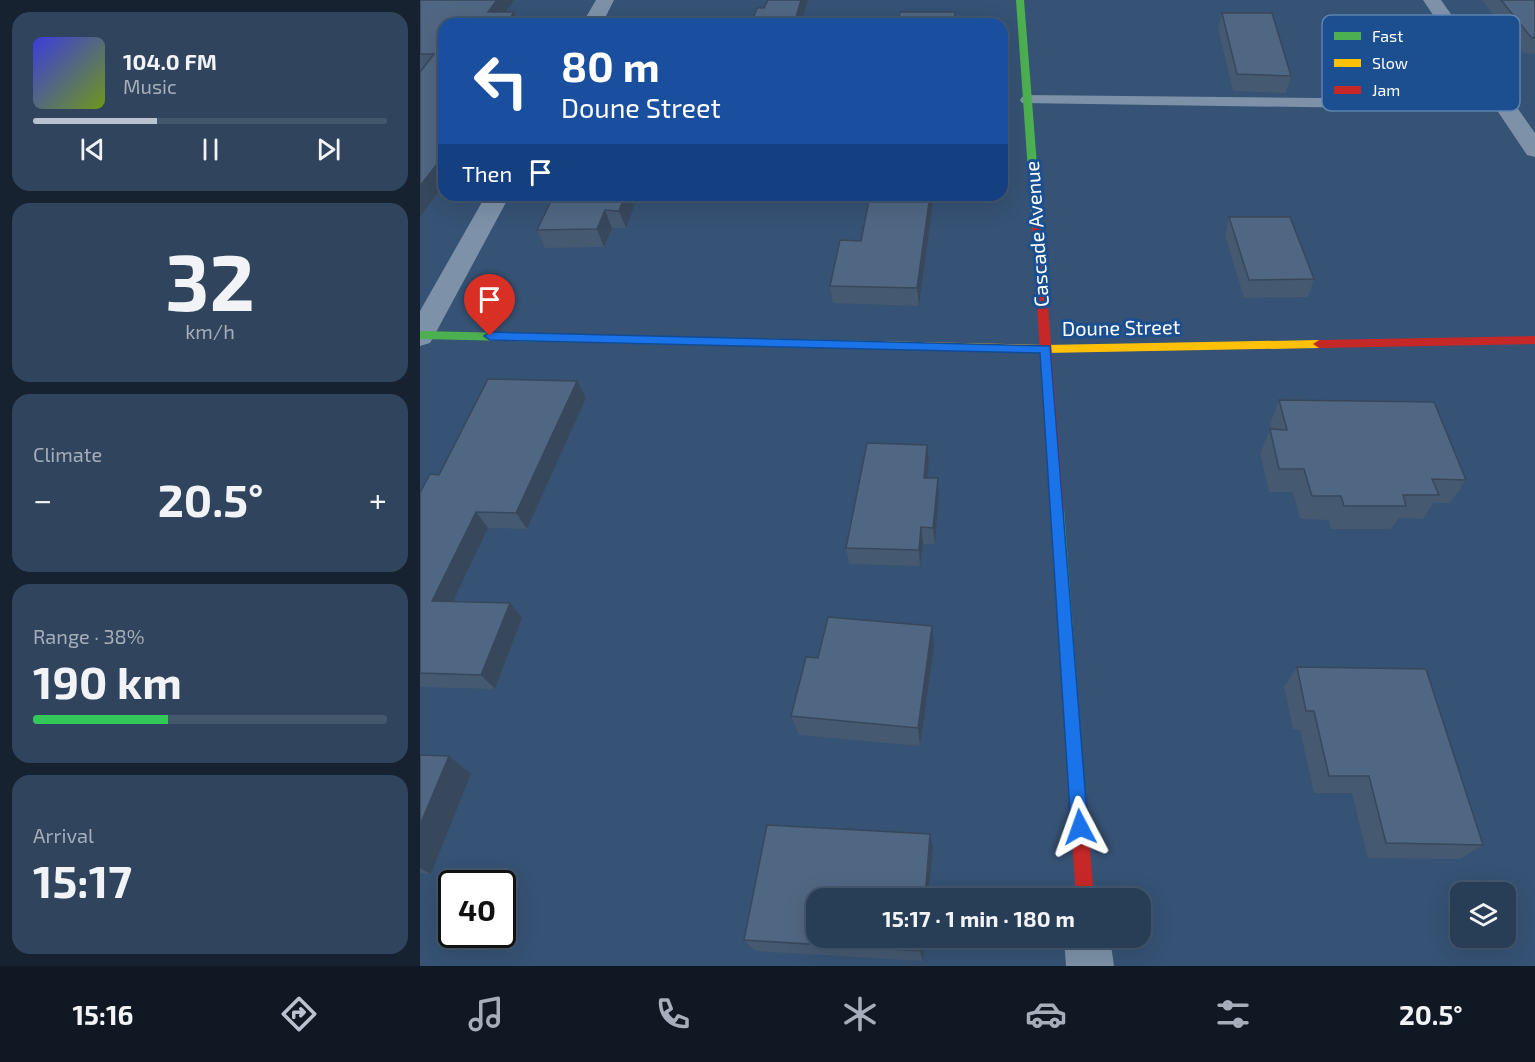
<!DOCTYPE html>
<meta charset="utf-8">
<style>
body{margin:0;font-family:"Exo 2",sans-serif;background:#30455d;color:#f1f3f6;height:100vh;display:flex;flex-direction:column;font-size:22px;white-space:nowrap}
*{box-sizing:border-box;margin:0}
p{font-size:20px;color:#a5aeba}
.icon{flex:none;width:33px;height:33px;fill:none;stroke:currentColor;stroke-width:2;stroke-linecap:round;stroke-linejoin:round}
.map{position:relative;flex:1;overflow:hidden}
.sheet{display:flex;flex-direction:column;gap:12px;padding:12px;background:#162230;width:420px}
.sheet>*{flex:none}
.hud{position:absolute;left:18px;top:18px;width:570px;height:183px;border-radius:18px;box-shadow:0 6px 24px #0002,0 0 0 2px #44576d;background:#1a4fa0;color:#fff;overflow:hidden}
.controls{position:absolute;left:1030px;top:882px;display:grid;gap:12px}
.controls a{display:grid;place-items:center;width:66px;height:66px;border-radius:12px;background:#283e57;box-shadow:0 6px 24px #0002,0 0 0 2px #44576d;font-size:30px}
.speed{position:absolute;left:18px;top:870px;display:flex;gap:12px;font-size:30px;font-weight:700;text-align:center}
.speed>*{display:grid;place-content:center;width:78px;height:78px;border-radius:50%;background:#283e57;box-shadow:0 6px 24px #0002,0 0 0 2px #44576d;line-height:1}
.speed .limit{border:3px solid #111;border-radius:9px;background:#fff;color:#111}
.pin{position:absolute;display:grid;place-items:center;width:51px;height:51px;color:#fff;margin:-62px -26px;border-radius:50% 50% 50% 0;rotate:-45deg;box-shadow:0 0 6px #0007}
.pin .icon{rotate:45deg}
.me{position:absolute;width:66px;margin:-33px;rotate:356deg;stroke-linejoin:round;filter:drop-shadow(0 0 4px #0008)}
.turn{display:flex;align-items:center;gap:21px;height:126px;padding:0 24px;font-size:27px}
.turn .icon{width:78px;height:78px;stroke-width:2.5}
.turn b{display:block;font-size:42px;line-height:51px}
.then{display:flex;align-items:center;height:57px;padding:0 24px;background:#0003;gap:12px;font-size:22px}
.big{font-size:45px;font-weight:700;line-height:1.1}
.sheet .tile{flex:1;display:flex;flex-direction:column;justify-content:center;gap:9px;min-width:0;padding:0 21px;border-radius:18px;background:#30455d}
.sheet .dial{align-items:center;gap:0}
.dial b{font-size:78px;line-height:1}
.song{display:flex;align-items:center;gap:18px}
.cover{width:72px;height:72px;border-radius:9px;background:linear-gradient(135deg,hsl(240 70% 55%),hsl(80 70% 35%))}
.played{height:6px;border-radius:3px;background:linear-gradient(90deg,#b9c2ce 35%,#44576d 35%)}
.keys{display:flex;justify-content:space-around;direction:ltr}
.heat{display:flex;justify-content:space-between;align-items:center;font-size:33px;direction:ltr}
.charge{height:9px;border-radius:4px;background:linear-gradient(90deg,#34c759 38%,#44576d 0)}
.trip{position:absolute;left:386px;top:888px;width:345px;height:60px;border-radius:18px;background:#283e57;box-shadow:0 6px 24px #0002,0 0 0 2px #44576d;font-weight:700;line-height:60px;text-align:center}
.tabs{display:flex;height:96px;justify-content:space-around;align-items:center;background:#101923;color:#a5aeba}
.tabs .icon{width:42px;height:42px}
.tabs .current{color:#b9c2ce}
.tabs b{font-size:27px;color:#f1f3f6}
main{display:flex;flex:1;min-height:0}
.map>svg:first-child{display:block}
</style>
<main>
<section class="sheet">
<div class="tile">
<div class="song"><i class="cover"></i><div><b>104.0 FM</b><p>Music</p></div></div>
<div class="played"></div>
<div class="keys"><svg class="icon" aria-label="previous" viewBox="0 0 24 24"><path d="M18 5L8 12l10 7zM5 5v14"/></svg><svg class="icon" aria-label="pause" viewBox="0 0 24 24"><path d="M8 5v14M16 5v14"/></svg><svg class="icon" aria-label="next" viewBox="0 0 24 24"><path d="M6 5l10 7-10 7zM19 5v14"/></svg></div>
</div>
<div class="tile dial"><b>32</b><p>km/h</p></div>
<div class="tile"><p>Climate</p>
<div class="heat"><a>−</a><b class="big">20.5°</b><a>+</a></div>
</div>
<div class="tile"><p>Range · 38%</p><b class="big">190 km</b><div class="charge"></div></div>
<div class="tile"><p>Arrival</p><b class="big">15:17</b></div>
</section>
<div class="map">
<svg width="1115" height="966" viewBox="0 0 1115 966">
<rect width="100%" height="100%" fill="#365274"/>
<g fill="none" stroke-linecap="round" stroke-linejoin="round">
<!-- lane -->
<path fill="#7d92a8" fill-rule="evenodd" d="M608 95 1083 100 1091 105 1083 110 602 103 600 100 602 97Z"/>
<!-- street -->
<path fill="#7d92a8" fill-rule="evenodd" d="M176 0H194L182 24H162Z
M1003 0H1021L1115 133V157L1107 155Z
M66 195H90L14 336 10 343 0 346V311Z
M644 938H690L694 966H646Z"/>
<!-- fast -->
<path fill="#4caf50" fill-rule="evenodd" d="M596 0H604L622 228 617 231 612 228Z
M0 331 453 341 459 345 453 349 0 339Z
M637 503 642 505 644 509 661 736 659 742 653 744 647 742 645 736 630 509 632 505Z"/>
<!-- slow -->
<path fill="#ffc107" fill-rule="evenodd" d="M899 340 905 344 899 348 625 353 453 349 447 345 453 341 625 345Z"/>
<!-- jam -->
<path fill="#c62828" fill-rule="evenodd" d="M617 225 622 228 644 509 642 513H632L630 509 612 228Z
M1115 336V344L899 348 893 344 899 340Z
M653 728 659 730 661 736 674 898H656L645 736 647 730Z"/>
</g>
<!-- wall -->
<path fill="#455971" d="M0 0H94L86 12H94L99 24H24V184L0 217 1 71H0Z
M1062 0H1115V54L1103 53Z
M802 13 871 76 866 93 813 91 798 29Z
M218 195 206 228H192L184 247 125 248 117 230Z
M514 195 499 306 413 303 410 286 441 241Z
M809 217 894 279 888 297 824 298 805 235Z
M157 381 166 398 107 529 68 528 33 601 90 603 102 618 75 689 0 687V493L19 475Z
M859 400 1046 480 1030 503H1013L1003 519 979 518 971 529H911L909 520 880 519 873 492H849L840 453 850 429H851L850 424Z
M507 445 509 462 507 478H518L519 495 515 544H503L500 566 429 564 426 548Z
M514 647 500 746 379 735 371 716 398 658Z
M877 667 1063 845 1040 859 948 858 932 793H894L880 730 873 729 864 687Z
M0 755 29 756 51 774 11 874 0 873Z
M347 825 510 834 513 849 508 898H396V938H505L503 961 335 951 324 940Z"/>
<!-- shaded-wall -->
<path fill="#38485c" d="M77 0H94L78 24 68 12Z
M381 0H388L381 24H374Z
M94 12 99 24H86Z
M24 155V184L0 217V186Z
M205 195H218L206 228 199 211Z
M510 195H514L499 306 497 288Z
M185 210 192 228 184 247 177 229Z
M157 381 166 398 107 529 96 513Z
M507 445 509 462 505 494 504 478Z
M518 478 519 495 515 544 513 528Z
M56 512 68 528 26 616 12 601Z
M501 527 503 544 500 566 499 550Z
M90 603 102 618 75 689 61 675Z
M512 626 514 647 500 746 498 728Z
M29 756 51 774 11 874 0 868V825Z
M510 834 513 849 508 898H505Z
M502 938H505L503 961 500 951Z"/>
<!-- building -->
<path fill="#506783" stroke="#38485c" stroke-width="1.5" d="M0 0H77L68 12H94L86 24H24V155L0 186V72L14 54H0Z
M348 0H381L374 24H331L337 8H344Z
M1081 0H1115V38L1111 37Z
M480 12H535L534 24H478Z
M802 13H852L871 76 817 74Z
M215 18 252 19 249 24H212Z
M134 195H205L199 211 185 210 177 229 117 230Z
M450 195H510L497 288 410 286 420 240 441 241Z
M809 217H870L894 279 829 280Z
M68 379 157 381 96 513 56 512 12 601 90 603 61 675 0 673V493L10 474 19 475Z
M859 400 1014 402 1046 480 1012 479 1019 495H983L986 506H924L921 496H892L884 469H859L850 429 867 430Z
M447 443 507 445 504 478H518L513 528 501 527 499 550 426 548Z
M408 617 512 626 498 728 371 716 386 657 398 658Z
M877 667 1006 669 1063 845 966 843 949 776H909L894 711H886Z
M0 755 29 756 0 825Z
M347 825 510 834 505 898H396V938H502L500 951 324 940Z"/>
<!-- route -->
<path fill="#1a73e8" stroke="#114b97" stroke-width="1.5" d="M70 332 630 346 668 827 666 833 660 836 653 833 651 827 620 353 70 340 64 336Z"/>
<g text-anchor="middle" stroke-width="6" stroke-linejoin="round" paint-order="stroke">
<!-- street labels -->
<g font-size="20" fill="#fff" stroke="#1b4f8f">
<text transform="translate(617 234) rotate(-94)" y="7">Cascade Avenue</text>
<text transform="translate(701 328) rotate(-1)" y="7">Doune Street</text>
</g>
</g>
<!-- legend -->
<rect x="902" y="15" width="198" height="96" rx="9" fill="#1b4f8f" stroke="#5f84b1" stroke-width="1.5"/>
<rect x="914" y="32" width="27" height="8" fill="#4caf50"/>
<rect x="914" y="59" width="27" height="8" fill="#ffc107"/>
<rect x="914" y="86" width="27" height="8" fill="#c62828"/>
<g font-size="16" fill="#fff">
<text x="952" y="42">Fast</text>
<text x="952" y="69">Slow</text>
<text x="952" y="96">Jam</text>
</g>
</svg>
<div class="controls">
<a><svg class="icon" aria-label="layers" viewBox="0 0 24 24"><path d="M12 4l9 5-9 5-9-5zM3 14l9 5 9-5"/></svg></a>
</div>
<div class="speed"><div class="limit">40</div></div>
<div class="pin" style="left:70px;top:336px;background:#d93025"><svg class="icon" aria-label="arrive" viewBox="0 0 24 24"><path d="M6 21V4h12l-3 4 3 4H6"/></svg></div>
<svg class="me" style="left:660px;top:827px" viewBox="-20 -20 40 40"><path d="M0-17L14 15 0 8-14 15z" fill="#1a73e8" stroke="#fff" stroke-width="4"/></svg>
<div class="trip">15:17 · 1 min · 180 m</div>
<div class="hud">
<div class="turn"><svg class="icon" aria-label="left" viewBox="0 0 24 24"><path d="M17 20v-9H6M10 6l-5 5 5 5"/></svg><div><b>80 m</b>Doune Street</div></div>
<div class="then">Then<svg class="icon" aria-label="arrive" viewBox="0 0 24 24"><path d="M6 21V4h12l-3 4 3 4H6"/></svg></div>
</div>
</div>
</main>
<nav class="tabs">
<b>15:16</b>
<svg class="icon current" aria-label="directions" viewBox="0 0 24 24"><path d="M12 3l9 9-9 9-9-9zM9 14v-3h6M13 9l2 2-2 2"/></svg>
<svg class="icon" aria-label="music" viewBox="0 0 24 24"><path d="M9 18V5l10-2v13"/><circle cx="6" cy="18" r="3"/><circle cx="16" cy="16" r="3"/></svg>
<svg class="icon" aria-label="phone" viewBox="0 0 24 24"><path d="M5 4h4l2 5-3 2q2 4 5 5l2-3 5 2v4C11 20 4 13 5 4z"/></svg>
<svg class="icon" aria-label="climate" viewBox="0 0 24 24"><path d="M12 3v18M4 7l16 10M4 17L20 7"/></svg>
<svg class="icon" aria-label="car" viewBox="0 0 24 24"><path d="M5 17H2v-5l4-1 3-4h7l3 4 3 1v5h-3M9 17h6M6 11h13"/><circle cx="7" cy="17" r="2"/><circle cx="17" cy="17" r="2"/></svg>
<svg class="icon" aria-label="filters" viewBox="0 0 24 24"><path d="M4 7h16M4 17h16"/><circle cx="9" cy="7" r="2"/><circle cx="15" cy="17" r="2"/></svg>
<b>20.5°</b>
</nav>
